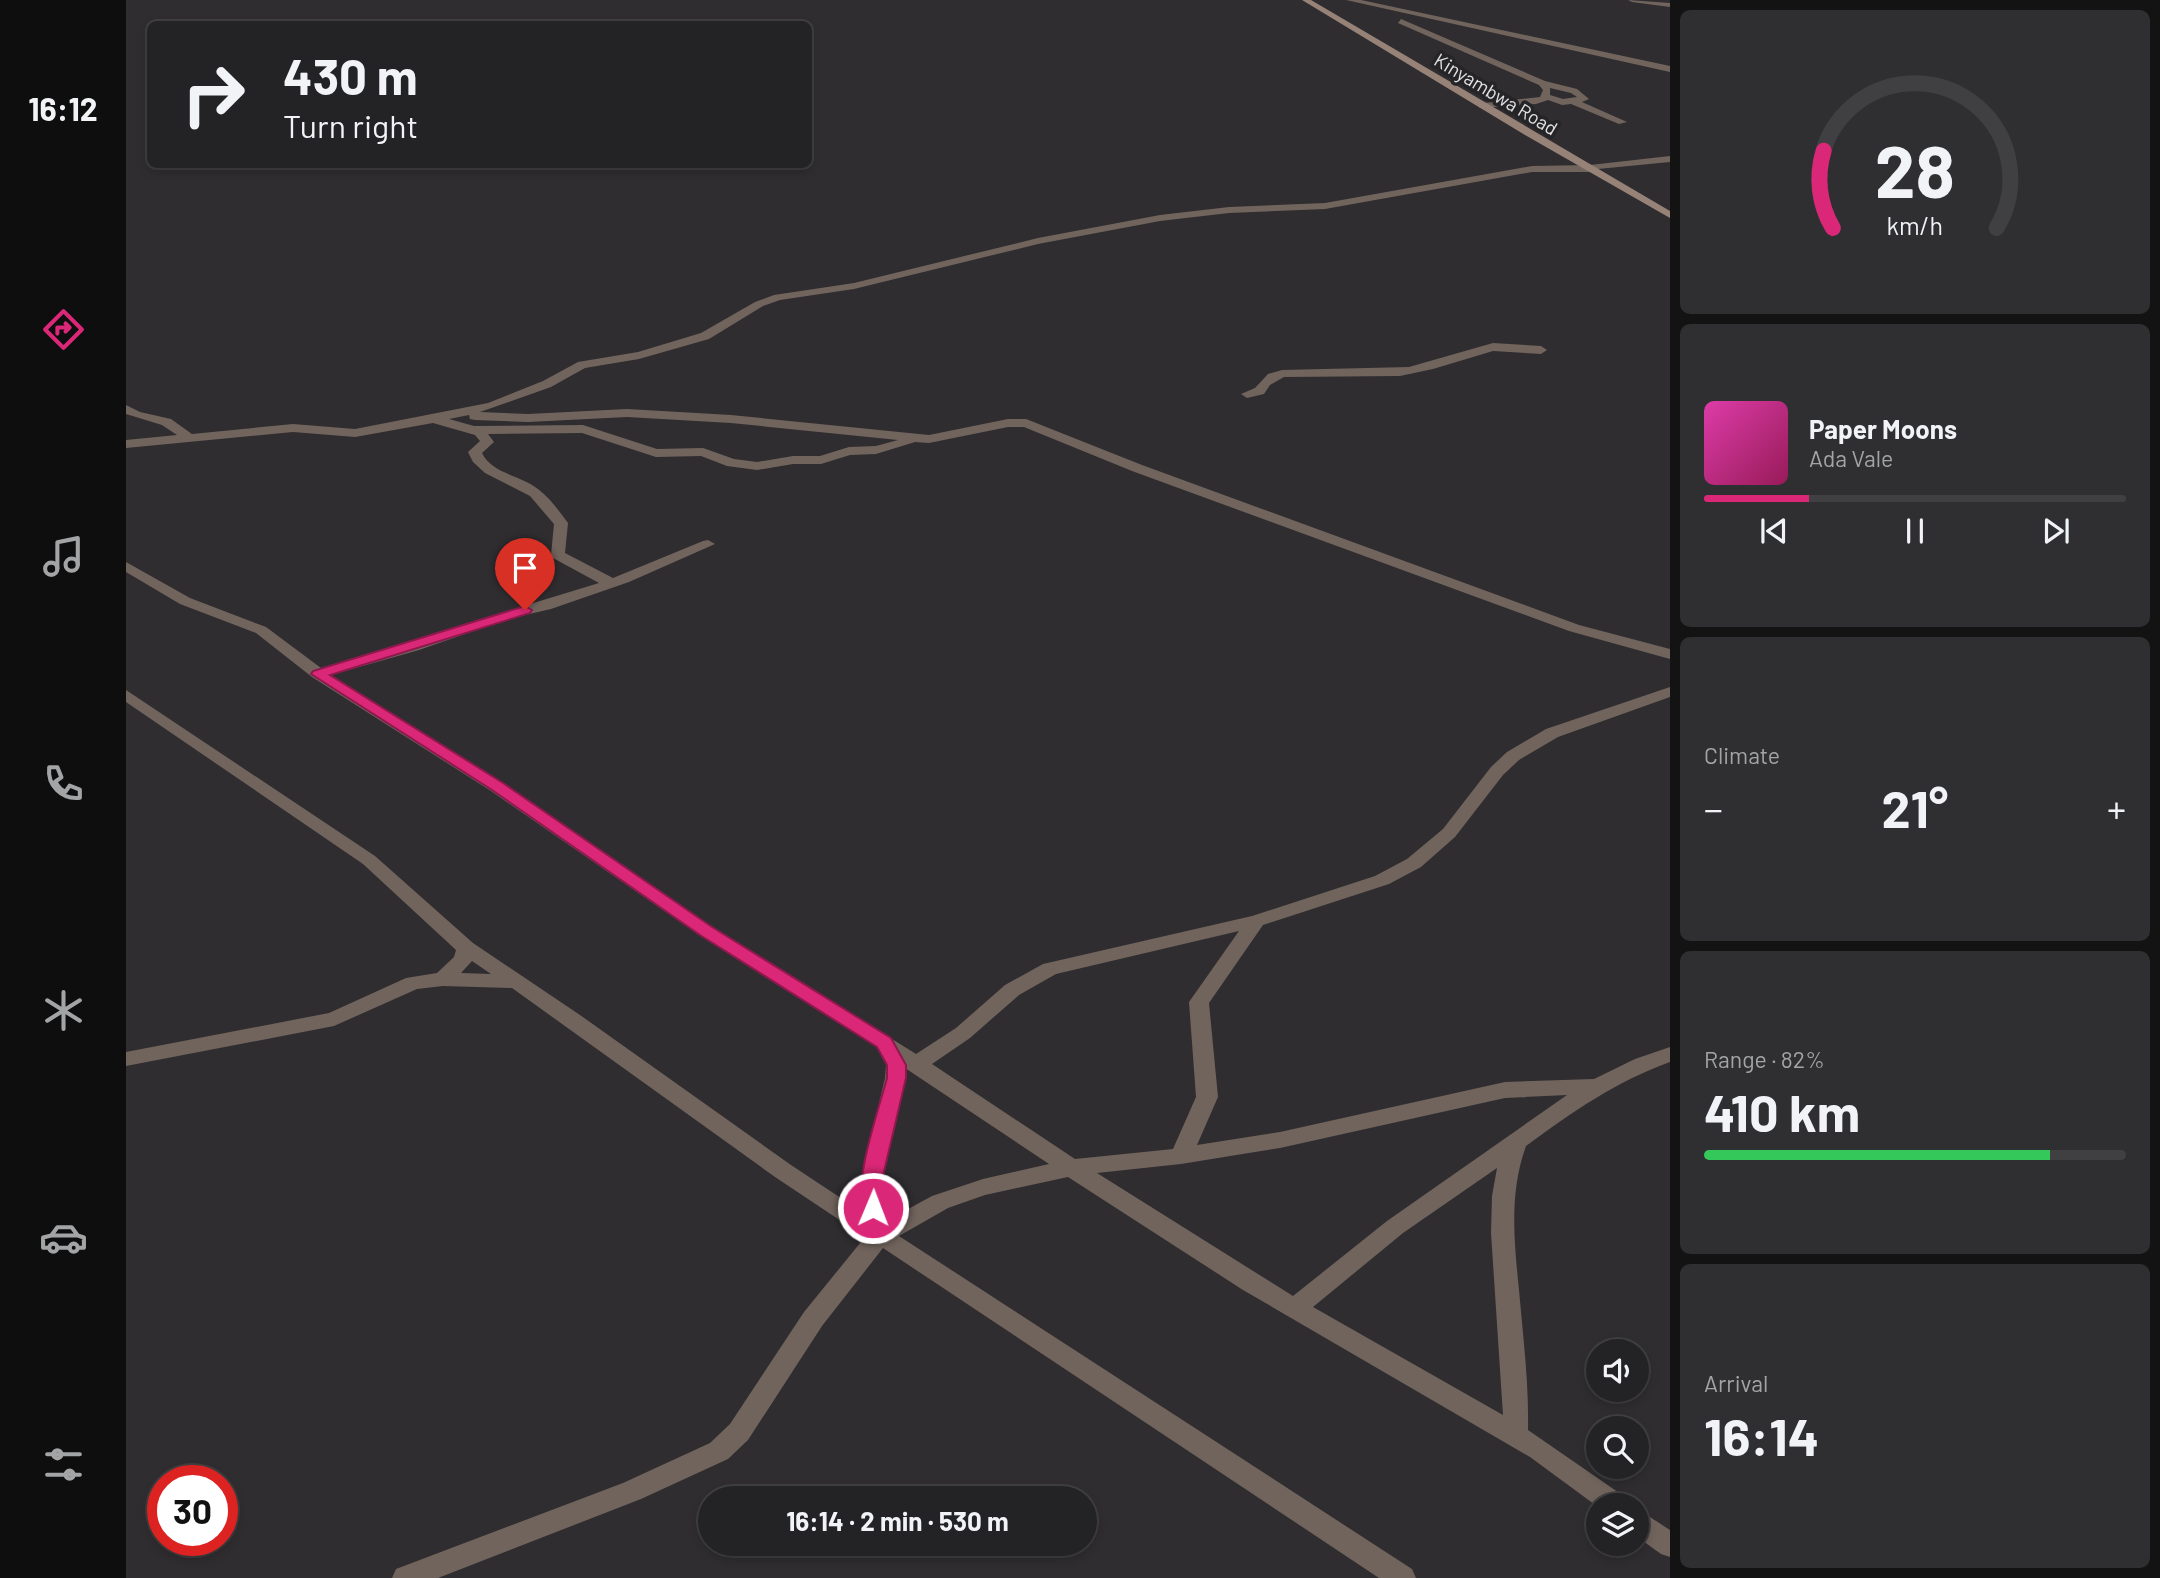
<!DOCTYPE html>
<meta charset="utf-8">
<style>
body{margin:0;font-family:Barlow,sans-serif;background:#2f2f31;color:#f1f3f6;height:100vh;display:flex;flex-direction:column;font-size:26px;white-space:nowrap}
*{box-sizing:border-box;margin:0}
p{font-size:23px;color:#a3a4a6}
.icon{flex:none;width:38px;height:38px;fill:none;stroke:currentColor;stroke-width:2;stroke-linecap:round;stroke-linejoin:round}
.map{position:relative;flex:1;overflow:hidden}
.drawer{display:flex;flex-direction:column;gap:10px;padding:10px;background:#131314;width:490px}
.drawer>*{flex:none}
.guide{position:absolute;left:21px;top:21px;width:665px;height:147px;border-radius:10px;box-shadow:0 4px 10px #0003,0 0 0 2px #403f41;background:#232224;color:#f1f3f6;overflow:hidden}
.controls{position:absolute;left:1460px;top:1339px;display:grid;gap:14px}
.controls a{display:grid;place-items:center;width:63px;height:63px;border-radius:50%;background:#232224;box-shadow:0 4px 10px #0003,0 0 0 2px #403f41;font-size:35px}
.speed{position:absolute;left:21px;top:1465px;display:flex;gap:14px;font-size:35px;font-weight:700;text-align:center}
.speed>*{display:grid;place-content:center;width:91px;height:91px;border-radius:50%;background:#232224;box-shadow:0 4px 10px #0003,0 0 0 2px #403f41;line-height:1}
.speed .limit{border:10px solid #d22;background:#fff;color:#111}
.pin{position:absolute;display:grid;place-items:center;width:60px;height:60px;color:#fff;margin:-72px -30px;border-radius:50% 50% 50% 0;rotate:-45deg;box-shadow:0 0 7px #0007}
.pin .icon{rotate:45deg}
.me{position:absolute;width:77px;margin:-38px;rotate:1deg;stroke-linejoin:round;filter:drop-shadow(0 0 5px #0008)}
.turn{display:flex;align-items:center;gap:24px;height:147px;padding:0 21px;font-size:32px}
.turn .icon{width:91px;height:91px;stroke-width:2.5}
.turn b{display:block;font-size:49px;line-height:60px}
.big{font-size:52px;font-weight:700;line-height:1.1}
.drawer .card{flex:1;display:flex;flex-direction:column;justify-content:center;gap:10px;min-width:0;padding:0 24px;border-radius:10px;background:#2f2f31}
.drawer .dial{align-items:center;gap:0}
.dial svg{height:182px;overflow:visible;fill:none;stroke:#403f41;stroke-width:7;stroke-linecap:round;text-anchor:middle}
.dial text{fill:#f1f3f6;stroke:none}
.song{display:flex;align-items:center;gap:21px}
.cover{width:84px;height:84px;border-radius:10px;background:linear-gradient(135deg,hsl(320 70% 55%),hsl(330 70% 35%))}
.played{height:7px;border-radius:4px;background:linear-gradient(90deg,#db2777 25%,#403f41 25%)}
.keys{display:flex;justify-content:space-around;direction:ltr}
.heat{display:flex;justify-content:space-between;align-items:center;font-size:38px;direction:ltr}
.charge{height:10px;border-radius:5px;background:linear-gradient(90deg,#34c759 82%,#403f41 0)}
.trip{position:absolute;left:572px;top:1486px;width:399px;height:70px;border-radius:35px;background:#232224;box-shadow:0 4px 10px #0003,0 0 0 2px #403f41;font-weight:700;line-height:70px;text-align:center}
main{display:flex;flex:1;min-height:0}
.tabs{display:flex;flex-direction:column;width:126px;justify-content:space-around;align-items:center;background:#0e0e0e;color:#a3a4a6}
.tabs .icon{width:49px;height:49px}
.tabs .selected{color:#db2777}
.tabs b{font-size:32px;color:#f1f3f6}
.map>svg:first-child{display:block}
</style>
<main>
<nav class="tabs">
<b>16:12</b>
<svg class="icon selected" aria-label="directions" viewBox="0 0 24 24"><path d="M12 3l9 9-9 9-9-9zM9 14v-3h6M13 9l2 2-2 2"/></svg>
<svg class="icon" aria-label="music" viewBox="0 0 24 24"><path d="M9 18V5l10-2v13"/><circle cx="6" cy="18" r="3"/><circle cx="16" cy="16" r="3"/></svg>
<svg class="icon" aria-label="phone" viewBox="0 0 24 24"><path d="M5 4h4l2 5-3 2q2 4 5 5l2-3 5 2v4C11 20 4 13 5 4z"/></svg>
<svg class="icon" aria-label="climate" viewBox="0 0 24 24"><path d="M12 3v18M4 7l16 10M4 17L20 7"/></svg>
<svg class="icon" aria-label="car" viewBox="0 0 24 24"><path d="M5 17H2v-5l4-1 3-4h7l3 4 3 1v5h-3M9 17h6M6 11h13"/><circle cx="7" cy="17" r="2"/><circle cx="17" cy="17" r="2"/></svg>
<svg class="icon" aria-label="filters" viewBox="0 0 24 24"><path d="M4 7h16M4 17h16"/><circle cx="9" cy="7" r="2"/><circle cx="15" cy="17" r="2"/></svg>
</nav>
<div class="map">
<svg width="1544" height="1578" viewBox="0 0 1544 1578">
<rect width="100%" height="100%" fill="#2f2d30"/>
<g fill="none" stroke-linecap="round" stroke-linejoin="round">
<!-- street -->
<path fill="#71645d" fill-rule="evenodd" d="M1220 0H1235L1544 66V72Z
M1502 0 1544 3V7L1506 2Z
M1275 19 1419 81 1451 89 1463 99 1456 102 1501 122 1493 124 1445 104 1436 105 1422 100 1410 104 1354 108 1352 106 1357 103 1414 97 1417 90 1413 85 1272 23ZM1424 88 1445 93 1451 97 1437 99 1424 95Z
M1544 156V162L1472 169 1464 172H1406L1199 209 1103 213 1034 221 912 244 728 289 654 300 637 306 583 339 513 359 459 368 425 387 354 412 402 414 501 409 605 415 803 435 882 419H900L1016 465 1453 625 1544 649V659L1443 631 1006 471 898 427H882L803 443 789 442 750 454 724 455 695 464H667L631 470 601 466 575 456 530 457 456 433 362 434 368 442 356 453C366 474 395 475 412 489 424 498 433 511 442 523L439 553 487 578 577 541 582 540 589 544 503 582 425 609 382 619 293 650 205 675 377 783 587 927 790 1054 830 1028 879 985 917 964 1126 916 1249 876 1281 859 1317 829 1365 767 1381 752 1420 729 1544 687V697L1432 737 1393 760 1377 775 1329 837 1295 867 1263 884 1137 925 1083 1003 1092 1097 1071 1145 1154 1132 1379 1082 1468 1079 1509 1059 1544 1047V1062C1491 1081 1446 1112 1400 1146 1383 1193 1388 1240 1393 1290 1397 1336 1403 1383 1402 1430L1499 1497 1503 1505 1472 1507 1404 1457 1117 1290 942 1177 859 1195 822 1208 773 1236 1286 1569 1290 1578H1253L757 1248 696 1326 622 1440 602 1459 515 1499 312 1578H266L270 1569 497 1483 584 1443 604 1424 678 1312 739 1237 649 1177 386 988 317 986 291 989 208 1026 0 1066V1052L203 1013 280 978 311 973 328 957 330 950 237 864 0 702V690L249 856 347 943 454 1015 665 1165 736 1212 735 1180 759 1078 760 1065 752 1048 573 935 365 791 186 677 130 633 54 604 0 572V562L64 598 140 627 195 668 473 583 427 558 425 555 428 524 404 496 359 473 347 462 342 452 354 441 349 435 307 423 229 437 167 432 0 448V440L51 435 36 425 0 414V405L14 412 45 419 66 434 167 424 229 429 362 403 417 381 452 362 512 352 575 333 629 302 648 295 728 283 912 238 1034 215 1103 207 1199 203 1406 166 1464 165ZM343 415 344 419 349 420 402 422 501 417 605 423 772 440 750 446 723 447 694 456H667L631 462 608 459 577 448 531 449 457 425 348 426 323 419ZM1113 931 1063 1002 1070 1097 1047 1149 949 1159 806 1064 844 1038 893 995 930 974ZM346 961 365 974 335 973ZM780 1068 782 1070 923 1164 857 1179 806 1196 760 1221 757 1180ZM1441 1095 1261 1221 1167 1296 971 1173 1055 1164 1154 1148 1379 1098ZM1371 1168 1366 1196 1365 1233 1377 1415 1187 1307 1277 1233Z
M1367 343 1415 346 1421 350 1415 354 1367 351 1307 369 1274 376 1158 377 1144 385 1138 394 1121 398 1115 394 1129 388 1142 374 1156 370 1283 367Z
M1510 1508 1544 1530V1557L1535 1554 1510 1536Z"/>
<!-- secondary -->
<path fill="#978277" fill-rule="evenodd" d="M1176 0H1185L1544 211V218L1399 135Z"/>
</g>
<!-- route -->
<path fill="#db2777" stroke="#8e194d" stroke-width="2" d="M399 606 406 610 404 613 204 675 377 783 586 927 765 1038 780 1065V1078L756 1180 757 1208 754 1213 747 1216 739 1213C725 1186 753 1109 761 1078V1065L751 1047 574 935 366 790 185 674 187 671Z"/>
<g text-anchor="middle" stroke-width="7" stroke-linejoin="round" paint-order="stroke">
<!-- far-street labels -->
<g font-size="19" fill="#e3e2e4" stroke="#252426">
<text transform="translate(1370 94) rotate(31)" y="7">Kinyambwa Road</text>
</g>
</g>
</svg>
<div class="controls">
<a><svg class="icon" aria-label="sound" viewBox="0 0 24 24"><path d="M4 9h4l5-4v14l-5-4H4zM17 9q2 3 0 6"/></svg></a>
<a><svg class="icon" aria-label="search" viewBox="0 0 24 24"><circle cx="10" cy="10" r="6"/><path d="M15 15l6 6"/></svg></a>
<a><svg class="icon" aria-label="layers" viewBox="0 0 24 24"><path d="M12 4l9 5-9 5-9-5zM3 14l9 5 9-5"/></svg></a>
</div>
<div class="speed"><div class="limit">30</div></div>
<div class="pin" style="left:399px;top:610px;background:#d93025"><svg class="icon" aria-label="arrive" viewBox="0 0 24 24"><path d="M6 21V4h12l-3 4 3 4H6"/></svg></div>
<svg class="me" style="left:747px;top:1208px" viewBox="-20 -20 40 40"><circle r="17" fill="#db2777" stroke="#fff" stroke-width="3"/><path d="M0-11L8 9 0 5-8 9z" fill="#fff"/></svg>
<div class="trip">16:14 · 2 min · 530 m</div>
<div class="guide">
<div class="turn"><svg class="icon" aria-label="right" viewBox="0 0 24 24"><path d="M7 20v-9h11M14 6l5 5-5 5"/></svg><div><b>430 m</b>Turn right</div></div>
</div>
</div>
<section class="drawer">
<div class="card dial"><svg viewBox="0 0 100 80">
<path d="M14 69A42 42 0 1 1 86 69"/>
<path d="M14 69A42 42 0 0 1 10 35" stroke="#db2777"/>
<text x="50" y="56" font-size="32" font-weight="700">28</text>
<text x="50" y="72" font-size="11">km/h</text>
</svg></div>
<div class="card">
<div class="song"><i class="cover"></i><div><b>Paper Moons</b><p>Ada Vale</p></div></div>
<div class="played"></div>
<div class="keys"><svg class="icon" aria-label="previous" viewBox="0 0 24 24"><path d="M18 5L8 12l10 7zM5 5v14"/></svg><svg class="icon" aria-label="pause" viewBox="0 0 24 24"><path d="M8 5v14M16 5v14"/></svg><svg class="icon" aria-label="next" viewBox="0 0 24 24"><path d="M6 5l10 7-10 7zM19 5v14"/></svg></div>
</div>
<div class="card"><p>Climate</p>
<div class="heat"><a>−</a><b class="big">21°</b><a>+</a></div>
</div>
<div class="card"><p>Range · 82%</p><b class="big">410 km</b><div class="charge"></div></div>
<div class="card"><p>Arrival</p><b class="big">16:14</b></div>
</section>
</main>
